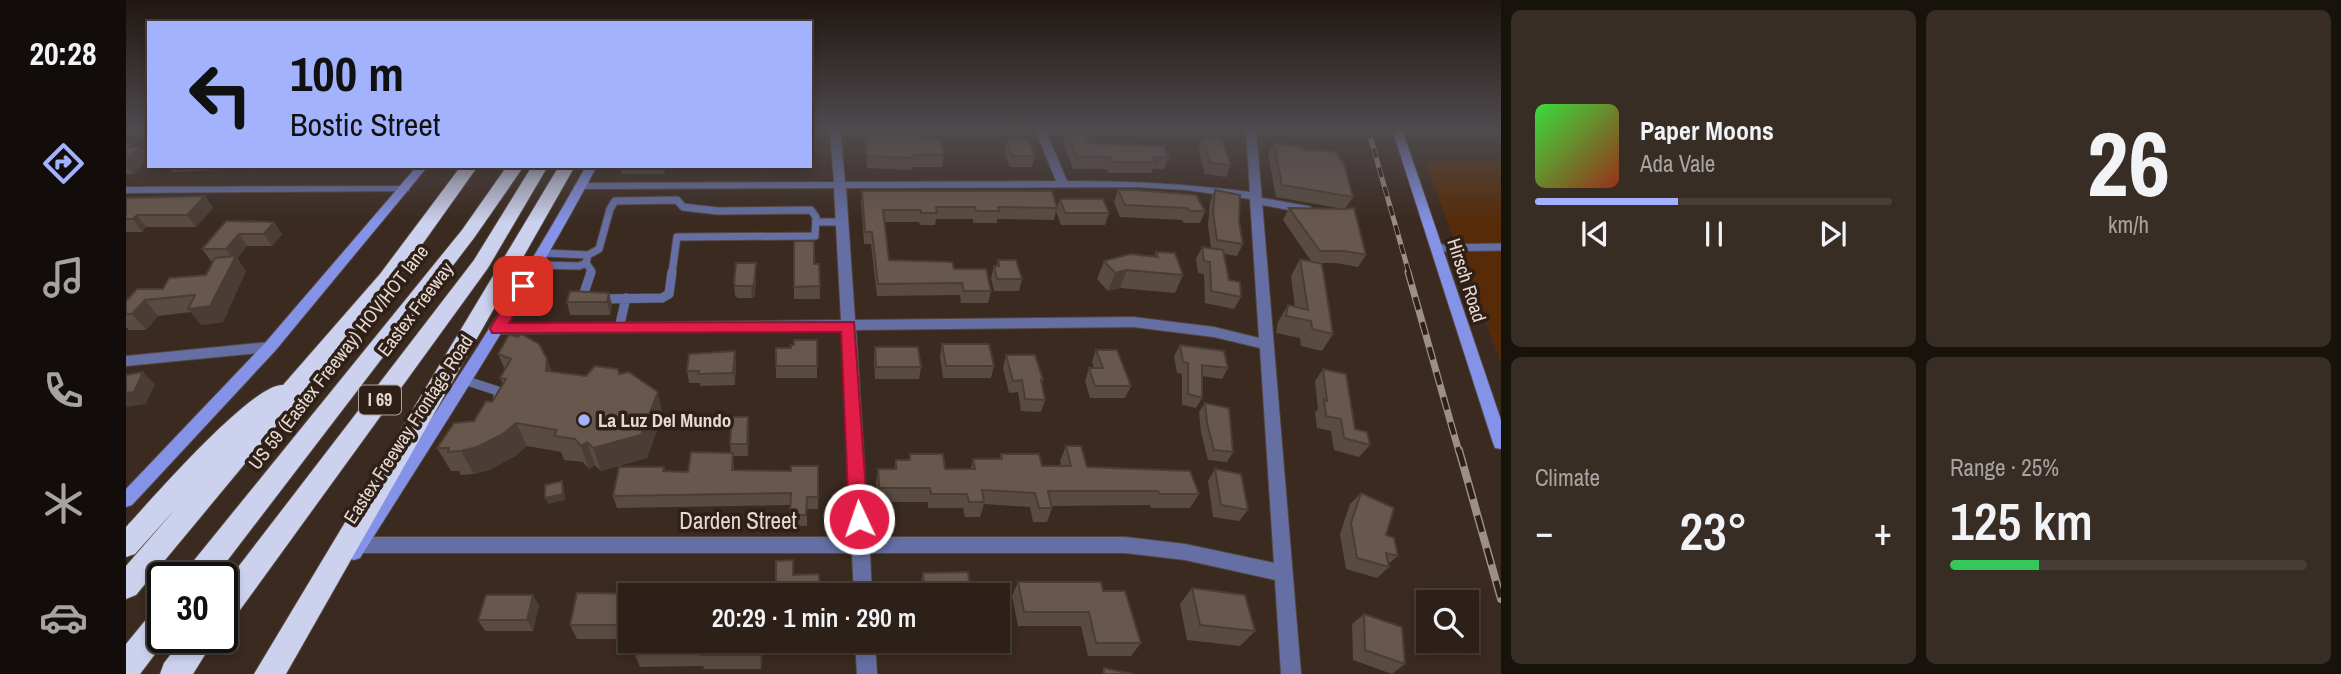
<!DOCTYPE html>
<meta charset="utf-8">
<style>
body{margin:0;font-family:"Archivo Narrow",sans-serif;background:#382d25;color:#f1f3f6;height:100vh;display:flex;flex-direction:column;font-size:26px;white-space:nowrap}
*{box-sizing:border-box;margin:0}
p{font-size:23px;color:#a6a3a2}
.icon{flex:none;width:38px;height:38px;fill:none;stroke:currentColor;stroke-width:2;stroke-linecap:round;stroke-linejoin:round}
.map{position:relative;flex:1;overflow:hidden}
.side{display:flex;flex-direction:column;gap:10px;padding:10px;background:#18120d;width:840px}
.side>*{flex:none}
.banner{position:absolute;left:21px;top:21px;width:665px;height:147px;border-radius:0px;box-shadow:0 4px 10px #0003,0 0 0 2px #483e37;background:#a3b2fd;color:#111;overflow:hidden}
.controls{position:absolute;left:1290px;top:590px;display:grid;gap:14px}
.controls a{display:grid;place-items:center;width:63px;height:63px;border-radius:0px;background:#2c2018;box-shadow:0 4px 10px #0003,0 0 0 2px #483e37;font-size:35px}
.speed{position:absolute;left:21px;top:562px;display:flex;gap:14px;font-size:35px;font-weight:700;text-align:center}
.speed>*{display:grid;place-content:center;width:91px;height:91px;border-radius:50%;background:#2c2018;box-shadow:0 4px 10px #0003,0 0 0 2px #483e37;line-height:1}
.speed .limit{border:4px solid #111;border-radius:10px;background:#fff;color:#111}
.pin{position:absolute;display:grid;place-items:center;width:60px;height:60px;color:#fff;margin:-30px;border-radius:14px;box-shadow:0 4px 10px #0006}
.me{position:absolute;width:77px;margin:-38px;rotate:357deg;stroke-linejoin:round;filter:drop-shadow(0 0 5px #0008)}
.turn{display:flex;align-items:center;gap:24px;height:147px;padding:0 28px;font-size:32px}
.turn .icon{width:91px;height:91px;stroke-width:2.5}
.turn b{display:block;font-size:49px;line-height:60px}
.big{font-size:52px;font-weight:600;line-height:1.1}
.side .card{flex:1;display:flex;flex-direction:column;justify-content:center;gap:10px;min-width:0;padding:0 24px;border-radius:10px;background:#382d25}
.side .dial{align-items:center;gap:0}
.dial b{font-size:91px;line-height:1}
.song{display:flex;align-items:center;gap:21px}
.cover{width:84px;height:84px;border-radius:10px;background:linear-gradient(135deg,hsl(120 70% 55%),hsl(10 70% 35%))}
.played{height:7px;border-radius:4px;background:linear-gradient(90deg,#a3b2fd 40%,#483e37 40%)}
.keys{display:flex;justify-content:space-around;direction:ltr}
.heat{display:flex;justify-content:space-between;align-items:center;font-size:38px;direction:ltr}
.charge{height:10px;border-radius:5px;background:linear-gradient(90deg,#34c759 25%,#483e37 0)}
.side .tiles{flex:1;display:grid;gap:10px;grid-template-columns:repeat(2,1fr)}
.trip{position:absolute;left:492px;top:583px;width:392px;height:70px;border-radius:0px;background:#2c2018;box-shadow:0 4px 10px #0003,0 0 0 2px #483e37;font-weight:600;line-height:70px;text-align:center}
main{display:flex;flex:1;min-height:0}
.dock{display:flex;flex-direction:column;width:126px;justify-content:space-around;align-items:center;background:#120d0a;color:#a6a3a2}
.dock .icon{width:49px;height:49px}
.dock .selected{color:#a3b2fd}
.dock b{font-size:32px;color:#f1f3f6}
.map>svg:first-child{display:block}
</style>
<main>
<nav class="dock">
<b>20:28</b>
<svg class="icon selected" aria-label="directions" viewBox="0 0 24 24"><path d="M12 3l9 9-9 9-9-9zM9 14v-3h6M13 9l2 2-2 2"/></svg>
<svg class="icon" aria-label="music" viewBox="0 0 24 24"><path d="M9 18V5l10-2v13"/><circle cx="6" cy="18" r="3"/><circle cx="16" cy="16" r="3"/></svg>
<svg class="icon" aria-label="phone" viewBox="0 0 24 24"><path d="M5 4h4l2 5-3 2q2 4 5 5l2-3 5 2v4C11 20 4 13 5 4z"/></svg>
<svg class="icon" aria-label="climate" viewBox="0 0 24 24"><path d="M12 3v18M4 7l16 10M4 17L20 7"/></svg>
<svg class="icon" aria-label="car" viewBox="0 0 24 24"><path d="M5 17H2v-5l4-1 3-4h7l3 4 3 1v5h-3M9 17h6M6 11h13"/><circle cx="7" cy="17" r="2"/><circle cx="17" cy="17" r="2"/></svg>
</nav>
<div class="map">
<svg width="1375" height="674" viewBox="0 0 1375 674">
<rect width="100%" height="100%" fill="#3a2a20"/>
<!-- green -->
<path fill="#572b07" d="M1299 162H1375V363Z"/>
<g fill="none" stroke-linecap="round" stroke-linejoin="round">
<!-- lane-far1 casing -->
<g stroke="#55463d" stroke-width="9">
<path id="lane-far1" d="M1128 200 1183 210
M690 222H717
M1311 248 1375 247
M418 253 462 255 473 249 484 209 489 201 551 200 557 207 592 211 685 210 690 217 689 236 551 237 546 273
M462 255 460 263 465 270 464 273
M410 265 453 266 460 263"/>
</g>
<!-- lane casing -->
<g stroke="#55463d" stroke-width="10">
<path id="lane" d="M461 297 457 296 465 272
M475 299 536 298 543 294 546 272
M493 328 500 298
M338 380 372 391V403"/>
</g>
<!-- street casing -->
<g stroke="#55463d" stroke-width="2">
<path id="street" d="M704 129H714L719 182 930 181 909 129H919L941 181C1003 181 1062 184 1124 192L1120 129H1130L1175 674H1155L1149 580 1059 560 999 553H744L746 595H728L726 553H233L227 551 224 545 227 539 233 537H725L716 330 371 334 364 329 371 324 715 320 708 188 454 189 448 186 454 183 708 182ZM1009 187 1061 190 1124 199 1133 338 1088 327 1007 317 729 320 720 188ZM1007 327 1088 337 1134 348 1148 563 1059 544 999 537H743L730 330Z
M279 186 283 187V191L0 193V187Z
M144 342 151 347 144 352 0 366V356Z
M729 640H749L751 674H731Z"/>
</g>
<!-- secondary casing -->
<g stroke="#55463d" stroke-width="2">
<path id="secondary" d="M1266 129H1276L1375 420V449L1369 448 1367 443Z
M291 166H302L149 351 6 505 0 507V489L139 343Z
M460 166H471C399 301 316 428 234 558L228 560 222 558 219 552 222 546C304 421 387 297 460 166Z"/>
</g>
<!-- highway casing -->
<g stroke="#55463d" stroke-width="2">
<path id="highway" d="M335 166H352L268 284 10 595 0 599V566L51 507 9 554 0 557V527C25 500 126 383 157 385L254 274Z
M381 166H398L348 238 88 578H58L61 569 336 230Z
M406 166H422L362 268 106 621 96 625V588L348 260Z
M433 166H449L160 674H128Z
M37 607V637H42L14 674H0V644L27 611Z
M58 637H90L67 674H34L38 663Z"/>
</g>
<!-- lane-far1 -->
<use href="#lane-far1" stroke="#656fa4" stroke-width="7"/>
<!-- lane -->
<use href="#lane" stroke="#656fa4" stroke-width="9"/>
<!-- street -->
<use href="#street" fill="#656fa4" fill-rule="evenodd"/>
<!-- secondary -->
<use href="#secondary" fill="#8493e8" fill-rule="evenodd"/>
<!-- highway -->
<use href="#highway" fill="#ccd2ed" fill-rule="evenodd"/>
<!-- rail-far2 casing -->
<g stroke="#9b8f87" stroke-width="5">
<path id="rail-far2" d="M1242 129 1283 273"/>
</g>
<!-- rail-far1 casing -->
<g stroke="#9b8f87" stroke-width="7">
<path id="rail-far1" d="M1282 272 1333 452"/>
</g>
<!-- rail casing -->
<g stroke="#9b8f87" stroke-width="8">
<path id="rail" d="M1333 450 1375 599"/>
</g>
<!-- rail-far2 -->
<use href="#rail-far2" stroke="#2f2017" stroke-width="3.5" stroke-dasharray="10" stroke-linecap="butt"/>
<!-- rail-far1 -->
<use href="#rail-far1" stroke="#2f2017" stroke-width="4.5" stroke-dasharray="13" stroke-linecap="butt"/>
<!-- rail -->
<use href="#rail" stroke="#2f2017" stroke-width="5" stroke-dasharray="17" stroke-linecap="butt"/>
</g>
<!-- wall -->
<path fill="#594b41" d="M737 129H756V130L793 140 818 155 816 167H786V170L741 168Z
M940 131 963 143 1043 157 1038 169H1027L1025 173H983L980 169H947L937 143Z
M684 134V169L644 170 643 166H684Z
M1077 138 1105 165 1100 177 1079 174 1072 149Z
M881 140 909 156 906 167H884L878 152Z
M0 143H7L9 147 7 174H0Z
M1148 143 1178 150 1227 197 1219 209 1240 255 1232 267 1210 263H1193L1207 334 1196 351 1175 346 1174 338 1150 333 1152 322 1162 305 1169 307 1165 276 1174 259 1185 261 1157 220 1163 208 1218 209 1150 197 1142 154Z
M42 166H140L139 168 46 172Z
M495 166H617L616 170H539L538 174H496Z
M992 190 1079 211 1074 223H1058L1056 220 994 217 988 202Z
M1089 190 1113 221 1117 244 1111 256 1098 254 1103 280 1115 297 1108 309 1079 303 1078 274 1072 273 1070 259 1076 247 1085 248 1082 225 1084 202Z
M736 191 931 207 934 199 983 213 979 225H935L930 211 928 220 871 219V223H847V219H810L809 225H794L793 222H759L763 260 828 269 865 291 862 303H835L834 295 751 296 745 244H738L735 203Z
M79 196 87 208 70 227H20L16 232H0V198Z
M100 221 148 222 156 234 146 246H121L111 258 120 271 97 322 75 325 65 312 32 316 20 330H3L0 327V301L80 275 87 261H85L76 249Z
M668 241 688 264H693L694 299H668Z
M1030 252 1057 275 1049 293 994 288 982 291 971 279 978 261 1028 257Z
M872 260 896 279 893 291H868L865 278 868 266H871Z
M630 263V275L629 296 626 298H612L609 296 608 283Z
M483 293 486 306 484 315H444L441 302Z
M691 340V378H650V366L668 345Z
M816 344 868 366 865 378H817L814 356Z
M1054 345 1102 368 1096 379 1076 376V398L1070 408 1056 405V374L1051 373 1048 356Z
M749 347 795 367 793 379H749L748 359Z
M970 350 1005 386 999 398H964L959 381 963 368H968L966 362Z
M609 351 610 363 609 385 574 386V383H563L561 371Z
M372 354 426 372 460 376 492 369 494 374 537 415 521 458 475 471 469 465 463 469 457 462 438 460 435 452 401 446 388 457 363 470 348 474 335 475 333 471H325L311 448 348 421 366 402 377 384 374 378 379 370Z
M880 355 917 380 916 384 919 400 915 412 895 411 892 392 883 393 877 368Z
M1197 369 1229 429 1244 445 1233 457 1208 450 1205 431 1191 428 1189 412 1192 409 1189 381Z
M1079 403 1107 452 1101 462 1082 460 1075 432 1073 412Z
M622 417 623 429 622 456H607L608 470 665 471 692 466V509H681V526H665V505L491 508 487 496 538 467 539 471 562 472 605 453 604 444Z
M940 446 961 467 1073 494 1064 508H1025L1024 505 926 506V508L921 522H907L904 507 858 504 854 517H839L837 508H802V502H751L750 483 752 469H768L770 460H783L784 454 819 469H845L847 459H873L875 454 916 466H935L934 461Z
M1089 469 1122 510 1113 521 1087 517 1082 481Z
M1235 493 1272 556 1262 564 1263 567 1251 578 1220 569 1214 534 1224 504Z
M797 573 845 595H794L793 589Z
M892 582 977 591 1015 643 1005 656H962L955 626H892L886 596Z
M1066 588 1129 631 1114 646 1061 640 1054 604Z
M504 595V639H451L444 625Z
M413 605 407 631H359L352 620Z
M1238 614 1279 664 1266 674 1227 660 1226 624Z
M510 640H637L635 669H578L577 666 514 667 508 653Z
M799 640H820L816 653H801Z"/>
<!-- shaded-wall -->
<path fill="#493d35" d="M7 143 12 150 15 147 23 157V159L7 174 0 165 3 147Z
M79 196 87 208 70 227 61 215Z
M11 215 20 227 16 232 7 219Z
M148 222 156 234 146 246 138 234Z
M113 234 121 246 111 258 120 271 97 322 75 325 62 309 108 260 100 249Z
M630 263V275L629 296 626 298 625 286Z
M1001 270 994 288 982 291 989 273Z
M483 293 486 306 484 315 481 302Z
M19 300 32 316 20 330 6 314Z
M609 351 610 363 609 385 607 373Z
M421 359 430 382 420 371Z
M17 372 29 384 20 404 0 407V393Z
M532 392 537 415 521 458 475 471 467 448Z
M622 417 623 429 622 456 621 444Z
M390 423 401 446 388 457 363 470 348 474 335 451Z
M461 442 469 465 463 469 455 446Z
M436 481 438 487 439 500 422 504 419 498Z
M407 595 413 605 407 631 401 620Z
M635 640H637L635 669 634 655Z"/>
<!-- building -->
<path fill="#68574c" stroke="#493d35" stroke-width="2" d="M739 129H756V130H791L793 140H815L818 155H787V158L741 156Z
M940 131H957L963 143 1038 146 1043 157H1027L1030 162H986L984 157H951Z
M1077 138 1096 140 1105 165 1084 163Z
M881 140H903L909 156H886Z
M0 143H7L3 147H15L0 160Z
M1148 143 1177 147 1178 150 1208 151 1218 164 1227 197 1156 185Z
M992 190H1010L1070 195 1079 211H1064L1061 208 999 205Z
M1089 190 1114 195 1113 221 1117 244 1091 240 1087 213Z
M736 191H926L931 208 872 207 873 211H850L849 207H810L811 213H795V210H757L763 260 826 262 828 269H860L865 291H838L836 283 752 284 746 232H739Z
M79 196 61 215H11L7 219H0V198Z
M934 199H977L983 213H939Z
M1163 208 1219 209 1228 208 1240 255 1218 251H1194Z
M100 221 148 222 138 234H113L100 249H76Z
M668 241H688V264H693L694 286 668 287Z
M1076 247 1097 250 1103 280 1114 282 1115 297 1085 291 1084 262 1078 261Z
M1030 252 1049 253 1057 275 1001 270 989 273 978 261 1004 254 1032 257Z
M110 256 84 306 62 309 69 295 19 300 6 314H0V301L11 289H37L43 278 80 275 89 258Z
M1174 259 1196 264 1207 334 1186 329 1185 321 1160 316 1162 305 1182 310Z
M872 260H890L896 279H871L868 266H873Z
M610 263H630L628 284 625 286H610L608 283Z
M444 291 483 293 481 302H441Z
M395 334 413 344 421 359 420 371 460 376 469 366 492 369 493 374 503 372 532 392 515 435 467 448 461 442 455 446 449 439 428 436 431 430 390 423 377 434 351 447 335 451 322 452 323 448H311L328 423 348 421 360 401 366 402 380 379 374 378 385 359 372 354 383 335 392 337Z
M668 340H691V366H650V348H665V345H668Z
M816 344H863L868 366H820Z
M1054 345 1098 351 1102 368 1076 365V398L1062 394V363L1057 362Z
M749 347H792L795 367H750Z
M970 350H991L1005 386H969L963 368H977Z
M609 351 607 373 572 374 573 371H561L563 354Z
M880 355H909L917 380H915L919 400 899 399 896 380 887 381Z
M1197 369 1220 374 1229 429 1241 432 1244 445 1218 438 1215 419 1200 416 1198 400 1201 401Z
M17 372 8 392 0 393V375Z
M1079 403 1103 408 1107 452 1088 450 1081 423Z
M606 417H622L621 444H604Z
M940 446H955L961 467 1064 471 1073 494H1033L1032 491H922L926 508H913L909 493 856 490 858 502H843L841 494H805L804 488H753L752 469H770V460H784V454H817L819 469H849L847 459H876L875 454H913L916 466H945Z
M565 452 607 453 606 470 665 471V466H692V497H681L680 515H664L665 493 487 496 493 467H538L537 471 562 472Z
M1089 469 1115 474 1122 510 1095 505Z
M436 481 437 494 419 498V485Z
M1235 493 1268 508 1260 535 1268 538 1272 556 1260 553 1263 567 1231 558 1225 523Z
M667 560V575L693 574 694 595H650V561Z
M842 572 845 595H799L797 573Z
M892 582H975L977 591H999L1015 643H970L963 612H898Z
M1066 588 1119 595 1129 631 1074 625Z
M451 593 541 594 504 595V625H444Z
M360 595H407L401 620H352Z
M1238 614 1276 627 1279 664 1239 650Z
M510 640H635L634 655H574L575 652 508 653Z
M978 668 1007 674H978Z"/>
<!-- sky -->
<linearGradient id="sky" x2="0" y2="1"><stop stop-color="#201712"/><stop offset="0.58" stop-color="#4f4a4e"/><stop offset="1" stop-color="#4f4a4e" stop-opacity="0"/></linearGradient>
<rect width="1375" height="223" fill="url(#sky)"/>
<!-- route -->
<path fill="#e11d48" stroke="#92132f" stroke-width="2" d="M397 281 405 286 383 323 728 322 742 519 739 525 733 528 726 525 723 519 715 332 366 333 364 329 366 325 392 283Z"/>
<!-- markers -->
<circle fill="#a3b2fd" stroke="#2f2017" stroke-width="2.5" cx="458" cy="420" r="7"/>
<g text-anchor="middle" stroke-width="7" stroke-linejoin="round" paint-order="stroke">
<!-- shield labels -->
<rect fill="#2f2017" stroke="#aea29b" stroke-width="2" x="233" y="385.5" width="42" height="29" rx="5"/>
<g font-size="18" font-weight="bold" fill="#e4dad3">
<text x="254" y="406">I 69</text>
</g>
<!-- street labels -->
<g font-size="19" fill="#e4dad3" stroke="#2f2017">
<text transform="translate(1341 280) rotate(72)" y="7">Hirsch Road</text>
<text transform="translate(289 309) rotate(-53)" y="7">Eastex Freeway</text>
<text transform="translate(212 357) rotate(-52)" y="7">US 59 (Eastex Freeway) HOV/HOT lane</text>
<text transform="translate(282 429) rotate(-57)" y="7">Eastex Freeway Frontage Road</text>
</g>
<!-- poi labels -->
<g font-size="19" font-weight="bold" fill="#e4dad3" stroke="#2f2017" text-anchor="start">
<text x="472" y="427">La Luz Del Mundo</text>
</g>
<!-- near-street labels -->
<g font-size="23" fill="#e4dad3" stroke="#2f2017">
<text x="612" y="529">Darden Street</text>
</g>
</g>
</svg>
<div class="controls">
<a><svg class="icon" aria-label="search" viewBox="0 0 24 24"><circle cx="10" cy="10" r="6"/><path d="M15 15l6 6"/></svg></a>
</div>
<div class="speed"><div class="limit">30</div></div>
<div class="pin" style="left:397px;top:286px;background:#d93025"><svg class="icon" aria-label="arrive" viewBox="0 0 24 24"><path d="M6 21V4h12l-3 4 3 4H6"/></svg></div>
<svg class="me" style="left:733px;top:519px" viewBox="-20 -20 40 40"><circle r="17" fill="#e11d48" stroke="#fff" stroke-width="3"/><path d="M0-11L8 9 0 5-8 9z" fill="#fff"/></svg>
<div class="trip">20:29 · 1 min · 290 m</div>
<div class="banner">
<div class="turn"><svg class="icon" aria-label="left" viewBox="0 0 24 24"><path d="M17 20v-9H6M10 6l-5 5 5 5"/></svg><div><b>100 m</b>Bostic Street</div></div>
</div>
</div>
<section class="side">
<div class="tiles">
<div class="card">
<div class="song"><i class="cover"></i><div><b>Paper Moons</b><p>Ada Vale</p></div></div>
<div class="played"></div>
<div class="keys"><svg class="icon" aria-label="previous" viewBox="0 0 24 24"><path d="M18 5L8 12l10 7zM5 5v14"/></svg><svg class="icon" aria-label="pause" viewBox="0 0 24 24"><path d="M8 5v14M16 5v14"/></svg><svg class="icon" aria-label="next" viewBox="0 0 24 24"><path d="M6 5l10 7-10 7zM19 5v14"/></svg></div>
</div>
<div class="card dial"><b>26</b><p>km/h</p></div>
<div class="card"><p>Climate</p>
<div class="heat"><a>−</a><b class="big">23°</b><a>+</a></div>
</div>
<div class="card"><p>Range · 25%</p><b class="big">125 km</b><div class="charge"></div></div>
</div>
</section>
</main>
